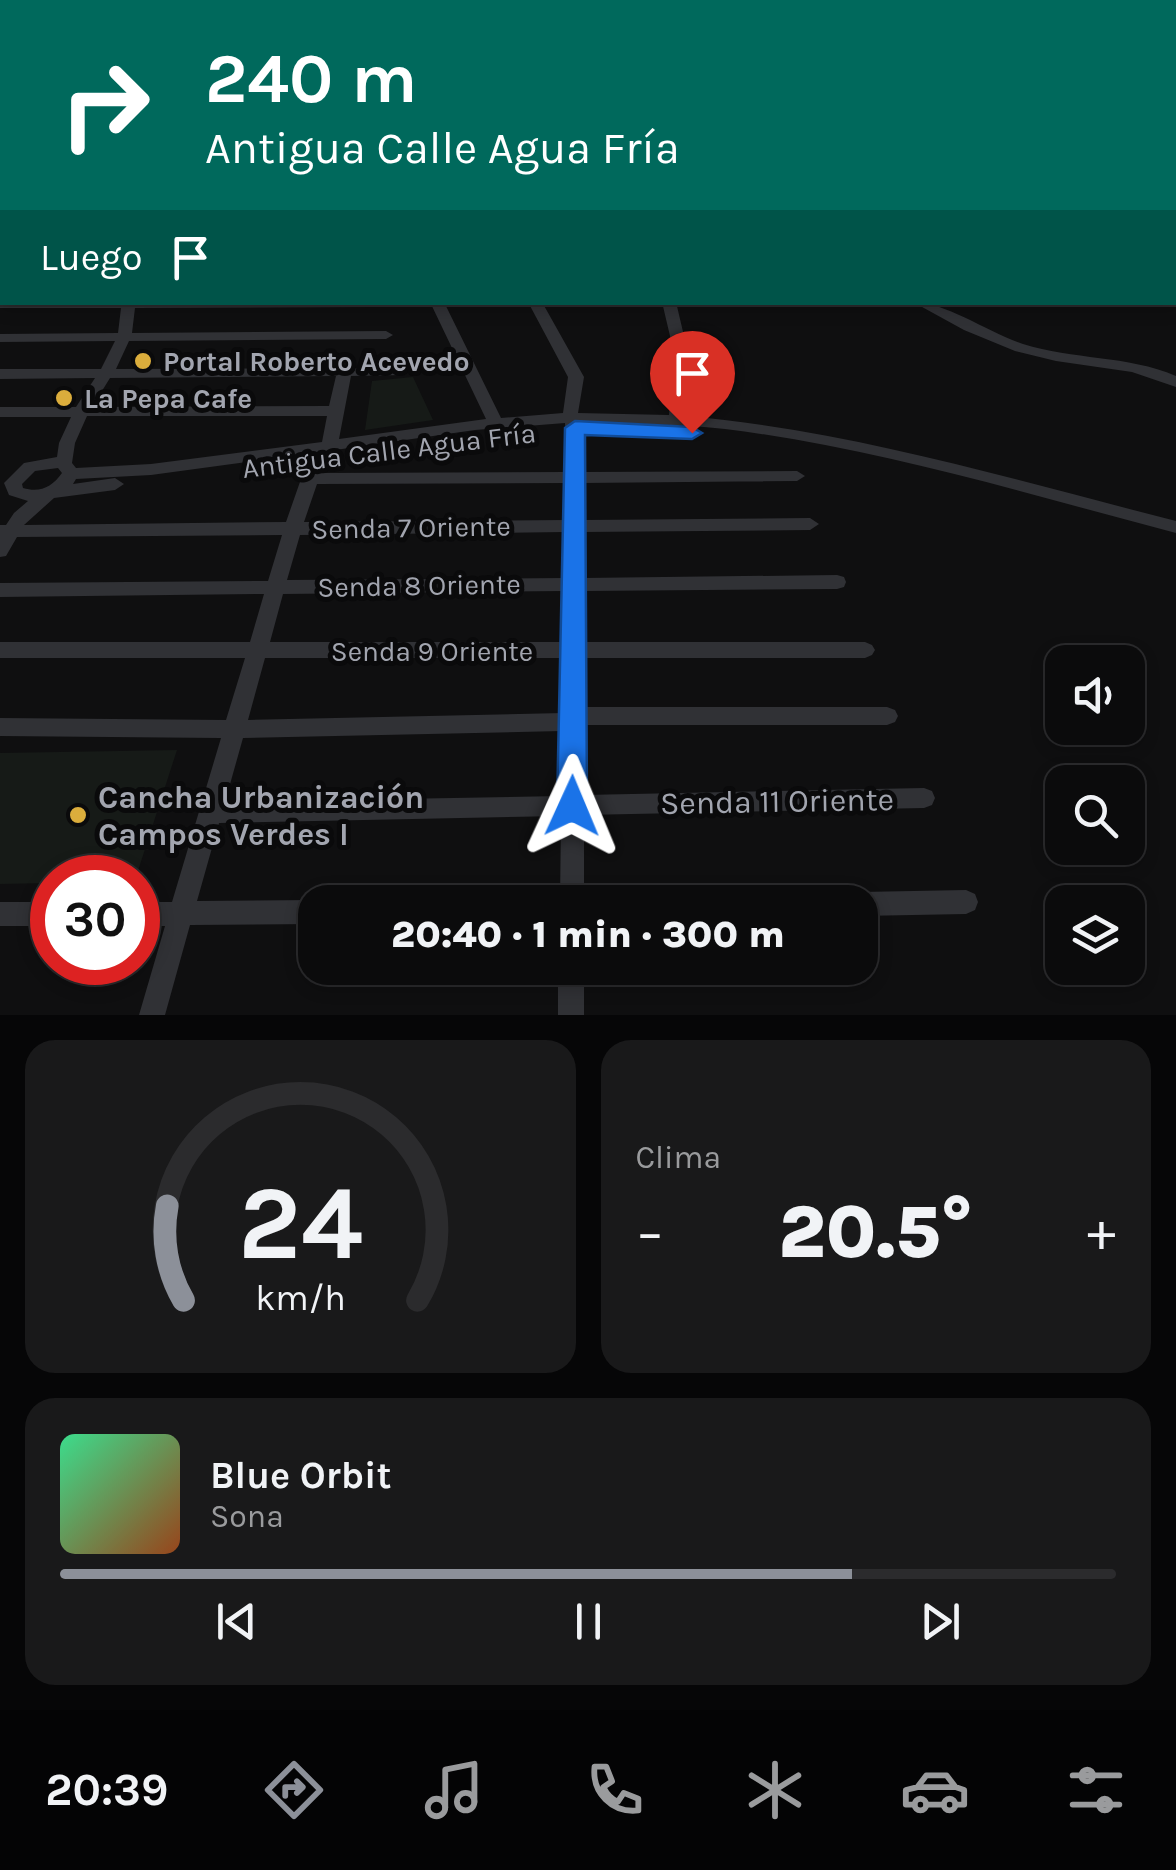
<!DOCTYPE html>
<html lang="es">
<meta charset="utf-8">
<style>
body{margin:0;font-family:Karla,sans-serif;background:#19191a;color:#f1f3f6;height:100vh;display:flex;flex-direction:column;font-size:38px;white-space:nowrap}
*{box-sizing:border-box;margin:0}
p{font-size:32px;color:#9a9b9d}
.icon{flex:none;width:55px;height:55px;fill:none;stroke:currentColor;stroke-width:2;stroke-linecap:round;stroke-linejoin:round}
.map{position:relative;height:1015px;overflow:hidden}
.drawer{display:flex;flex-direction:column;gap:25px;padding:25px;background:#060607;flex:1}
.drawer>*{flex:none}
.guide{position:absolute;left:0px;top:0px;width:1178px;height:305px;box-shadow:0 5px 15px #0003,0 0 0 2px #2b2b2d;background:#00695c;color:#fff;overflow:hidden}
.fabs{position:absolute;left:1045px;top:645px;display:grid;gap:20px}
.fabs a{display:grid;place-items:center;width:100px;height:100px;border-radius:20px;background:#0b0b0c;box-shadow:0 5px 15px #0003,0 0 0 2px #2b2b2d;font-size:50px}
.speed{position:absolute;left:30px;top:855px;display:flex;gap:20px;font-size:50px;font-weight:700;text-align:center}
.speed>*{display:grid;place-content:center;width:130px;height:130px;border-radius:50%;background:#0b0b0c;box-shadow:0 5px 15px #0003,0 0 0 2px #2b2b2d;line-height:1}
.speed .limit{border:15px solid #d22;background:#fff;color:#111}
.pin{position:absolute;display:grid;place-items:center;width:85px;height:85px;color:#fff;margin:-102px -42px;border-radius:50% 50% 50% 0;rotate:-45deg;box-shadow:0 0 10px #0007}
.pin .icon{rotate:45deg}
.me{position:absolute;width:110px;margin:-55px;rotate:1deg;stroke-linejoin:round;filter:drop-shadow(0 0 8px #0008)}
.turn{display:flex;align-items:center;gap:35px;height:210px;padding:0 40px;font-size:45px}
.turn .icon{width:130px;height:130px;stroke-width:2.5}
.turn b{display:block;font-size:70px;line-height:85px}
.then{display:flex;align-items:center;height:95px;padding:0 40px;background:#0003;gap:20px;font-size:38px}
.big{font-size:75px;font-weight:800;line-height:1.1}
.drawer .widget{flex:1;display:flex;flex-direction:column;justify-content:center;gap:15px;min-width:0;padding:0 35px;border-radius:30px;background:#19191a}
.drawer .dial{align-items:center;gap:0}
.dial svg{height:260px;overflow:visible;fill:none;stroke:#2b2b2d;stroke-width:7;stroke-linecap:round;text-anchor:middle}
.dial text{fill:#f1f3f6;stroke:none}
.song{display:flex;align-items:center;gap:30px}
.cover{width:120px;height:120px;border-radius:15px;background:linear-gradient(135deg,hsl(150 70% 55%),hsl(20 70% 35%))}
.played{height:10px;border-radius:5px;background:linear-gradient(90deg,#8c9099 75%,#2b2b2d 75%)}
.keys{display:flex;justify-content:space-around;direction:ltr}
.heat{display:flex;justify-content:space-between;align-items:center;font-size:55px;direction:ltr}
.drawer .tiles{flex:1;display:grid;gap:25px;grid-template-columns:1fr 1fr}
.widget:last-child{grid-column:span 2}
.trip{position:absolute;left:298px;top:885px;width:580px;height:100px;border-radius:30px;background:#0b0b0c;box-shadow:0 5px 15px #0003,0 0 0 2px #2b2b2d;font-weight:800;line-height:100px;text-align:center}
.tabs{display:flex;height:160px;justify-content:space-around;align-items:center;background:#040405;color:#9a9b9d}
.tabs .icon{width:70px;height:70px}
.tabs .selected{color:#8c9099}
.tabs b{font-size:45px;color:#f1f3f6}
.map>svg:first-child{display:block}
</style>
<div class="map">
<svg width="1176" height="1015" viewBox="0 0 1176 1015">
<rect width="100%" height="100%" fill="#0f0f10"/>
<!-- green -->
<path fill="#161a17" d="M413 377 433 420 365 430 372 381Z
M177 750 136 877 52 878V883L0 884V753Z"/>
<g fill="none" stroke-linecap="round" stroke-linejoin="round">
<!-- river -->
<path fill="#272d32" fill-rule="evenodd" d="M1176 141V150H1175V141Z"/>
<!-- minor -->
<path fill="#303135" fill-rule="evenodd" d="M6 0H15L13 2H5Z
M192 0H235L237 2H197Z
M322 0H331L329 2H321Z
M820 0H828L829 2H821Z
M1123 0H1131L1132 2H1124Z
M1166 0H1174L1175 2H1167Z
M1175 17H1176V23H1175Z
M0 35H2V41H0Z
M2 62V70L0 71V63Z
M0 164H2V170H0Z
M0 270H2V278H0Z
M0 300 2 302H380L373 307 135 308 132 333 386 331 393 335 386 339 129 341 116 369 407 368 409 371 402 375 351 376 339 439 486 419 430 302H444L501 418 563 413 568 377 528 302H542L584 377 578 413 669 415 674 353 662 302H676L688 353 685 416C852 430 1014 480 1176 521V533C1027 494 878 448 725 429 677 424 629 423 581 423L583 472 797 471 805 476 797 481 583 483V520L810 518 819 524 810 530 583 532V578L837 575 844 577 846 582 844 587 837 589 583 591 584 642H865L872 645 875 650 872 655 865 658H584V707H887L895 710 898 716 895 722 887 725H584V795L924 788 932 791 935 798 932 805 924 808 584 815V902H560L561 816 219 823 197 901 315 900 321 902H315V924L190 925 165 1015H139L165 926H138V902H172L221 738 0 736V718L226 720 245 658H0V642H250L264 594 0 597V583L268 581 282 535 17 537 6 556 0 557V525H6L14 513 28 501 9 495 4 483 24 463 57 457 59 443 71 417H0V407H76L95 378 0 379V369H101L115 341 0 342V334L118 333 121 308H0ZM336 376 329 406 92 407 110 378ZM87 416H327L322 442 151 464 76 468 72 463 75 443ZM565 423 566 472 321 473 325 462 335 450 475 430ZM314 453 301 479 286 522 24 525 54 498 115 490 124 484 115 478 73 484 76 479 151 475ZM58 468 62 473C52 487 40 493 23 488L22 484 35 471ZM566 483V520L304 522 317 484ZM565 532V578L287 580 300 535ZM564 591V642H270L283 594ZM265 658H563V713L248 720ZM562 731 561 796 225 802 243 738Z
M913 302C946 302 989 333 1023 344 1073 360 1127 355 1176 376V387L1132 372 1056 361 1015 351 964 330Z
M966 890 975 894 978 902 975 910 966 914 860 916V902H848L851 896 860 892Z
M0 902H52V926H0Z
M558 968H584V1015H558Z"/>
<!-- highway -->
<path fill="#5d5f65" fill-rule="evenodd" d="M974 0H993L995 2H976Z
M1175 38H1176V46H1175Z
M0 74H2V82H0Z"/>
</g>
<!-- route -->
<path fill="#1a73e8" stroke="#114b97" stroke-width="2.5" d="M575 421 692 427 702 433 692 439 585 435 587 806 582 815 572 819 561 815 557 806 565 428Z"/>
<!-- markers -->
<g fill="#dbad3c" stroke="#0a0a0b" stroke-width="4">
<circle cx="143" cy="361" r="10"/>
<circle cx="64" cy="398" r="10"/>
<circle cx="78" cy="815" r="10"/>
</g>
<g text-anchor="middle" stroke-width="10" stroke-linejoin="round" paint-order="stroke">
<!-- poi labels -->
<g font-size="28" font-weight="bold" fill="#a2a5af" stroke="#0a0a0b" text-anchor="start">
<text x="163" y="371">Portal Roberto Acevedo</text>
<text x="84" y="408">La Pepa Cafe</text>
</g>
<!-- street labels -->
<g font-size="28" fill="#a2a5af" stroke="#0a0a0b">
<text transform="translate(389 450) rotate(-7)" y="10">Antigua Calle Agua Fría</text>
<text transform="translate(411 527) rotate(-1)" y="10">Senda 7 Oriente</text>
<text transform="translate(419 585) rotate(-1)" y="10">Senda 8 Oriente</text>
<text x="432" y="661">Senda 9 Oriente</text>
</g>
<!-- near-poi labels -->
<g font-size="32" font-weight="bold" fill="#a2a5af" stroke="#0a0a0b" text-anchor="start">
<text x="98" y="808">Cancha Urbanización<tspan x="98" dy="37">Campos Verdes I</tspan></text>
</g>
<!-- near-street labels -->
<g font-size="32" fill="#a2a5af" stroke="#0a0a0b">
<text transform="translate(777 801) rotate(-1)" y="11">Senda 11 Oriente</text>
</g>
</g>
</svg>
<div class="fabs">
<a><svg class="icon" aria-label="sound" viewBox="0 0 24 24"><path d="M4 9h4l5-4v14l-5-4H4zM17 9q2 3 0 6"/></svg></a>
<a><svg class="icon" aria-label="search" viewBox="0 0 24 24"><circle cx="10" cy="10" r="6"/><path d="M15 15l6 6"/></svg></a>
<a><svg class="icon" aria-label="layers" viewBox="0 0 24 24"><path d="M12 4l9 5-9 5-9-5zM3 14l9 5 9-5"/></svg></a>
</div>
<div class="speed"><div class="limit">30</div></div>
<div class="pin" style="left:692px;top:433px;background:#d93025"><svg class="icon" aria-label="arrive" viewBox="0 0 24 24"><path d="M6 21V4h12l-3 4 3 4H6"/></svg></div>
<svg class="me" style="left:572px;top:806px" viewBox="-20 -20 40 40"><path d="M0-17L14 15 0 8-14 15z" fill="#1a73e8" stroke="#fff" stroke-width="4"/></svg>
<div class="trip">20:40 · 1 min · 300 m</div>
<div class="guide">
<div class="turn"><svg class="icon" aria-label="right" viewBox="0 0 24 24"><path d="M7 20v-9h11M14 6l5 5-5 5"/></svg><div><b>240 m</b>Antigua Calle Agua Fría</div></div>
<div class="then">Luego<svg class="icon" aria-label="arrive" viewBox="0 0 24 24"><path d="M6 21V4h12l-3 4 3 4H6"/></svg></div>
</div>
</div>
<section class="drawer">
<div class="tiles">
<div class="widget dial"><svg viewBox="0 0 100 80">
<path d="M14 69A42 42 0 1 1 86 69"/>
<path d="M14 69A42 42 0 0 1 9 40" stroke="#8c9099"/>
<text x="50" y="56" font-size="32" font-weight="700">24</text>
<text x="50" y="72" font-size="11">km/h</text>
</svg></div>
<div class="widget"><p>Clima</p>
<div class="heat"><a>−</a><b class="big">20.5°</b><a>+</a></div>
</div>
<div class="widget">
<div class="song"><i class="cover"></i><div><b>Blue Orbit</b><p>Sona</p></div></div>
<div class="played"></div>
<div class="keys"><svg class="icon" aria-label="previous" viewBox="0 0 24 24"><path d="M18 5L8 12l10 7zM5 5v14"/></svg><svg class="icon" aria-label="pause" viewBox="0 0 24 24"><path d="M8 5v14M16 5v14"/></svg><svg class="icon" aria-label="next" viewBox="0 0 24 24"><path d="M6 5l10 7-10 7zM19 5v14"/></svg></div>
</div>
</div>
</section>
<nav class="tabs">
<b>20:39</b>
<svg class="icon selected" aria-label="directions" viewBox="0 0 24 24"><path d="M12 3l9 9-9 9-9-9zM9 14v-3h6M13 9l2 2-2 2"/></svg>
<svg class="icon" aria-label="music" viewBox="0 0 24 24"><path d="M9 18V5l10-2v13"/><circle cx="6" cy="18" r="3"/><circle cx="16" cy="16" r="3"/></svg>
<svg class="icon" aria-label="phone" viewBox="0 0 24 24"><path d="M5 4h4l2 5-3 2q2 4 5 5l2-3 5 2v4C11 20 4 13 5 4z"/></svg>
<svg class="icon" aria-label="climate" viewBox="0 0 24 24"><path d="M12 3v18M4 7l16 10M4 17L20 7"/></svg>
<svg class="icon" aria-label="car" viewBox="0 0 24 24"><path d="M5 17H2v-5l4-1 3-4h7l3 4 3 1v5h-3M9 17h6M6 11h13"/><circle cx="7" cy="17" r="2"/><circle cx="17" cy="17" r="2"/></svg>
<svg class="icon" aria-label="filters" viewBox="0 0 24 24"><path d="M4 7h16M4 17h16"/><circle cx="9" cy="7" r="2"/><circle cx="15" cy="17" r="2"/></svg>
</nav>
